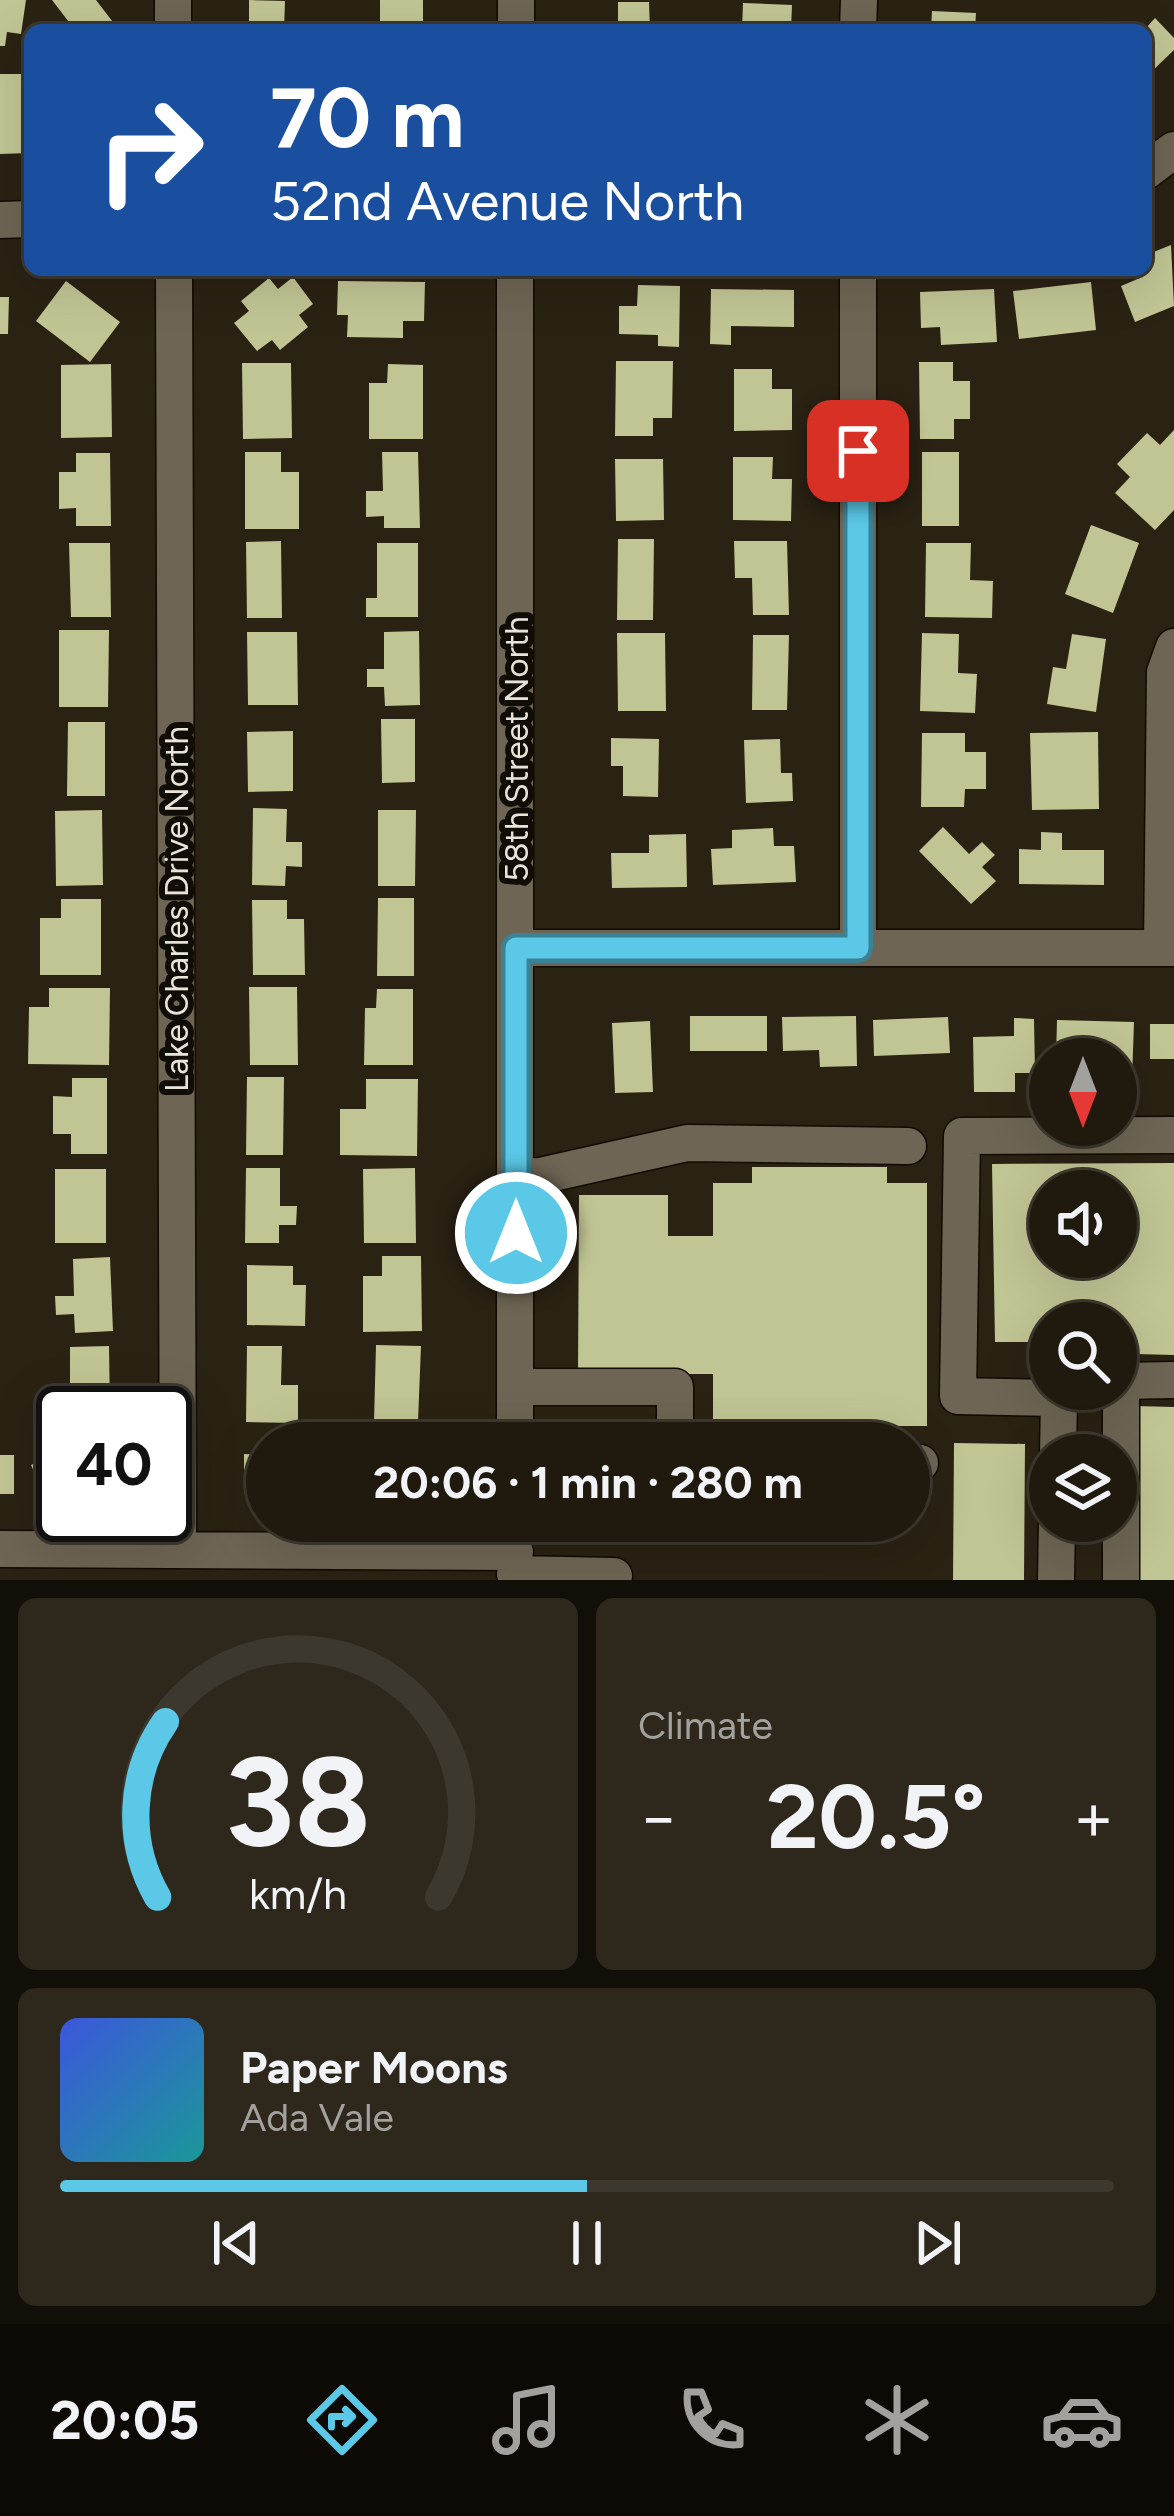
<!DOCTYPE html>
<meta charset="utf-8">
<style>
body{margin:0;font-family:Figtree,sans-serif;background:#2d271c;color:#f1f3f6;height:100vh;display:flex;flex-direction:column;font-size:45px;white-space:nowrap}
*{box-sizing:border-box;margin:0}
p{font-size:39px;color:#a2a19e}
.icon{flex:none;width:66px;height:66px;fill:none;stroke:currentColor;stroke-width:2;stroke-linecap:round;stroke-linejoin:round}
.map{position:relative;height:1580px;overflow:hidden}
.drawer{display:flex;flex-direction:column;gap:18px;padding:18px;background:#120e08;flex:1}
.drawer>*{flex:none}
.top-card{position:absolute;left:24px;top:24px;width:1128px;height:252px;border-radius:18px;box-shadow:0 12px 48px #0002,0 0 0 3px #3d382e;background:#1a4fa0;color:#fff;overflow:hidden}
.needle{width:78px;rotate:180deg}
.buttons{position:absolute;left:1029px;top:1038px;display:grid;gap:24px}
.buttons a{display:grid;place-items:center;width:108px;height:108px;border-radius:50%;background:#201a0e;box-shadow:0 12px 48px #0002,0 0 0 3px #3d382e;font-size:60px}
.speed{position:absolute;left:36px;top:1386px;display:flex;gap:24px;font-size:60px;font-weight:700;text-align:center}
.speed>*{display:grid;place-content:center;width:156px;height:156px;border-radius:50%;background:#201a0e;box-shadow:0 12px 48px #0002,0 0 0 3px #3d382e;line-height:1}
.speed .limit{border:6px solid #111;border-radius:18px;background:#fff;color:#111}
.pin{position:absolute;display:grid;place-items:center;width:102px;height:102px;color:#fff;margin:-51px;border-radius:24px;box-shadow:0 6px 18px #0006}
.me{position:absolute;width:132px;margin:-66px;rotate:0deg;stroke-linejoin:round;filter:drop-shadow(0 0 9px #0008)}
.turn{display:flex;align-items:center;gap:42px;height:252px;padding:0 48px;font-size:54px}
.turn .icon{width:156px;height:156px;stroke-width:2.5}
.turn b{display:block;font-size:84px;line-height:102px}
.big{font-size:90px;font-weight:700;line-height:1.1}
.drawer .tile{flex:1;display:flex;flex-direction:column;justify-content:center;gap:18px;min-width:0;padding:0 42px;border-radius:18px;background:#2d271c}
.drawer .dial{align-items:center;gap:0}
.dial svg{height:312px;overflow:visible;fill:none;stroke:#3d382e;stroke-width:7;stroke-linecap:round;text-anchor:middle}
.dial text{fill:#f1f3f6;stroke:none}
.song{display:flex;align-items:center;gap:36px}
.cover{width:144px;height:144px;border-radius:18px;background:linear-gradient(135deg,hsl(230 70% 55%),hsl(180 70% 35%))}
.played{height:12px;border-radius:6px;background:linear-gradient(90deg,#5ac8e6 50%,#3d382e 50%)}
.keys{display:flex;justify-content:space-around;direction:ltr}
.heat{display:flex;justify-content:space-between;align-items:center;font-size:66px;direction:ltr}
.drawer .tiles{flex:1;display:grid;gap:18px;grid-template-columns:1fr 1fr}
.tile:last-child{grid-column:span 2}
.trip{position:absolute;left:246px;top:1422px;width:684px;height:120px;border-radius:60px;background:#201a0e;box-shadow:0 12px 48px #0002,0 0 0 3px #3d382e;font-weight:700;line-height:120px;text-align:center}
.menu{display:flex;height:192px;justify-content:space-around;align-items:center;background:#0d0a06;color:#a2a19e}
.menu .icon{width:84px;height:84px}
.menu .on{color:#5ac8e6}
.menu b{font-size:54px;color:#f1f3f6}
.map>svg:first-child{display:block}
</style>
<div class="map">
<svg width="1174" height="1580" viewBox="0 0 1174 1580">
<rect width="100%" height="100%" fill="#2a2213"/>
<!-- building -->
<path fill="#c1c493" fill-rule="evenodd" d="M0 0H26L21 34 7 32 5 46H0Z
M52 0H96L119 30H75Z
M249 0 285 1 284 30H249Z
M380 0H423V30H380Z
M618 2H649L650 30H618Z
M743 3 792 5 791 30H742Z
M932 11 976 13 975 30H931Z
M1155 18 1174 38V50L1146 77V28Z
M0 74H30V153L0 154Z
M1171 245 1174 306 1135 322 1121 286 1140 278 1137 270H1146V255Z
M293 277 313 304 299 315 308 327 280 350 272 340 257 351 234 323 249 311 241 301 269 278 278 289Z
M66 281 120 322 90 362 36 321Z
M338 281 425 282 424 321H403V338L347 337 348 315H337Z
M1091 282 1096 330 1019 339 1013 291Z
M638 285 680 286 679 347 658 346V335L619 334V306H637Z
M711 289 794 290V327L731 326V345L710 344Z
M994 289 997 342 941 345 940 327 921 328 920 292Z
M0 297H9L8 334H0Z
M616 361H673L672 418H653V436H615Z
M919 362H953V381H970V419H954V439H920Z
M242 363H291L292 438 243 439Z
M111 364 112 437 61 438V365Z
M388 364 423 365V439H369V383H387Z
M734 369H772V389H792V430L734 431Z
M1174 430V510L1155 530 1115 493 1130 477 1117 464 1147 433 1160 445Z
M245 452H281V472H299V529H245Z
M382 452H418L420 528H384V516L366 517V491H383Z
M922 452H959V526H922Z
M76 453H110L111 526H76V508L59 509V472H76Z
M733 457H773L772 479H792L791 521 733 520Z
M615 459H663L664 520 616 521Z
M1091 525 1139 543 1113 613 1065 594Z
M618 539H654L653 620H617Z
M281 541 282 618H247L246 542Z
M734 541H787L789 615H753L752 578H735Z
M69 543H110L111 617H71Z
M377 543H418V617H366V598H377Z
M926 543H971L970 580 993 581 992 618 925 617Z
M59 630H109L108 707H59Z
M419 631 420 705 385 706 384 687H367V669H384V632Z
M247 632H297L298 705H248Z
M617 633H665L666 711H618Z
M922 633 959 634 958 673 977 674 975 713 920 711Z
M1072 634 1106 639 1096 712 1047 704 1053 667 1066 669Z
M753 635H789L787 710H752Z
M381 719H415V782L382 783Z
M68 722H105V796H67Z
M293 731V791L248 792 247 732Z
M1098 732 1099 809 1032 810 1030 733Z
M922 733H965V752H986V789H965L964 807H921Z
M611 738 659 739 658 797 623 796V766H611Z
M780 739 781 773H792L793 801 746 803 744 740Z
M253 808 287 809 286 842H302V867L286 866 285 886 252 885Z
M102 810 103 885 56 886 55 811Z
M378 810H416L415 886H378Z
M943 827 969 854 982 842 995 855 982 867 996 881 971 904 919 851Z
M773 828 774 846H794L796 882 713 885 711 849 732 848V830Z
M1041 832 1062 833V850H1104V885L1019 884V849L1041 850Z
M686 834 687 887 612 888 611 853H649V835Z
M378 898H414V976H377Z
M61 899H101V975H40V918H61Z
M252 900H287V919H304L305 975H253Z
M249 987H297L298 1065H250Z
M49 988H110L109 1065 28 1064 29 1007H49Z
M377 989H413V1065H364L365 1008H376Z
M690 1016H767V1051H690Z
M856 1016 857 1066 820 1067 819 1050 783 1051 782 1017Z
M948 1017 950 1053 874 1056 873 1020Z
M1014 1018 1034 1019 1035 1073H1015V1092H974L973 1037 1014 1036Z
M1057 1020 1134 1022 1132 1080 1116 1079V1059L1056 1058Z
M650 1021 653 1092 615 1093 612 1023Z
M1150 1024H1174V1059H1150Z
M247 1077H284L283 1155H246Z
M72 1078H107V1154H71V1134H53V1096L72 1097Z
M366 1079H418L417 1156 340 1155V1109H366Z
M1174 1163V1355L1136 1354 1135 1342H1116V1323H1050V1342H995L992 1164ZM1050 1191H1116V1257H1050Z
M752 1167H887V1183H927V1426H874V1443H723V1430H713V1374H578L579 1195H668V1236H713V1183H752Z
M246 1168H280V1206H297L296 1225H279V1243H245Z
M415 1168 416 1243H364L363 1169Z
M55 1169H106V1243H55Z
M382 1256H421L422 1331 363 1332V1276H382Z
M110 1257 113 1331 75 1333 74 1314 56 1315 55 1296H74L73 1259Z
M247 1265 293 1266V1285H306L305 1326 247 1325Z
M376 1345 421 1346 418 1422 374 1421Z
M109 1346 110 1413H63V1423H51V1385H70V1347Z
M247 1346H282L281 1385H298V1423L246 1422Z
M1135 1406 1174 1407V1580H1135Z
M263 1437H319V1443H263Z
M954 1443 1025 1444 1024 1580H953Z
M63 1450V1490L46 1498 31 1465Z
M244 1454 267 1455V1489H244Z
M0 1455H14V1494H0Z"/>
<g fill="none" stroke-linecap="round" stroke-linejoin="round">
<!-- minor casing -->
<g stroke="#120b01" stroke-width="39">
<path id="minor" d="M173 0V30
M516 30V0
M858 30 859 0
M1146 171 1174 150
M0 220 30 219
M174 270 178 1549
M858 270V948
M516 948H1174
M1162 948 1165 672 1174 647
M516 1177 540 1176 687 1143 908 1146
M515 1387H675V1443
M515 1443V270
M1058 1455 1059 1398 958 1396 962 1136 1174 1135
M909 1463H920
M0 1549 515 1552
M515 1574 614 1576
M1056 1580 1057 1521
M1121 1580V1381L1174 1380"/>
</g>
<!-- minor -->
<use href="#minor" stroke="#6e6554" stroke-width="36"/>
</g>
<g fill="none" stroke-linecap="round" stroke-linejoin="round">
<!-- route casing -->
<g stroke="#3a8296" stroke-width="30">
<path id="route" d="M516 1233V948H858V451"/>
</g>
<!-- route -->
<use href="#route" stroke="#5ac8e6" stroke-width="21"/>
</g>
<g text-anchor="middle" stroke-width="12" stroke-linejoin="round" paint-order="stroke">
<!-- street labels -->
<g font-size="33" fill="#e9e4da" stroke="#100c06">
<text transform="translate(516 749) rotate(-90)" y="12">58th Street North</text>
<text transform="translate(176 909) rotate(-90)" y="12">Lake Charles Drive North</text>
</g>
</g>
</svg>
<div class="buttons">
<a><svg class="needle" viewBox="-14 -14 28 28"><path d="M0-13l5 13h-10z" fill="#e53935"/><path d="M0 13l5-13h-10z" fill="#a2a19e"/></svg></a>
<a><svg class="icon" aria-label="sound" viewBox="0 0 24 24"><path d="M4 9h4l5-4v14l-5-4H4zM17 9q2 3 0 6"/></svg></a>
<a><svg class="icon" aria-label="search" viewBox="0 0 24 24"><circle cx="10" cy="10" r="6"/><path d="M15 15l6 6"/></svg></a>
<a><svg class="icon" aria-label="layers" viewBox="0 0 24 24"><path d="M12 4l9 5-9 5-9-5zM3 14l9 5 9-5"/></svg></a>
</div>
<div class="speed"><div class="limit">40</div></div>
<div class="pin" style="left:858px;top:451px;background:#d93025"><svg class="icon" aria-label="arrive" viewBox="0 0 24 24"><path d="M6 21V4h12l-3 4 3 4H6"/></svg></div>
<svg class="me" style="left:516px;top:1233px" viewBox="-20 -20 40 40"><circle r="17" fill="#5ac8e6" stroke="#fff" stroke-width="3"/><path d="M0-11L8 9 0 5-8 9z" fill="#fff"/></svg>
<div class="trip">20:06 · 1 min · 280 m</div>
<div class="top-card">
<div class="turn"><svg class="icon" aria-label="right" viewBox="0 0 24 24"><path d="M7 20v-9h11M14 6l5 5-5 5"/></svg><div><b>70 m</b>52nd Avenue North</div></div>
</div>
</div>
<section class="drawer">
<div class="tiles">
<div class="tile dial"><svg viewBox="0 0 100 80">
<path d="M14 69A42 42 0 1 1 86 69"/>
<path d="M14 69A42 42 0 0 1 16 24" stroke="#5ac8e6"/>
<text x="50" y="56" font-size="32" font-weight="700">38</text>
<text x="50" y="72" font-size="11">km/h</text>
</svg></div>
<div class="tile"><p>Climate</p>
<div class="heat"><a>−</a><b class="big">20.5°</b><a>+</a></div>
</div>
<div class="tile">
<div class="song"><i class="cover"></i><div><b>Paper Moons</b><p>Ada Vale</p></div></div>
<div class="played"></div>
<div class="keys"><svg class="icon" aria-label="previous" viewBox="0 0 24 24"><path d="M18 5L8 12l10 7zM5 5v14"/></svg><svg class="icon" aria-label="pause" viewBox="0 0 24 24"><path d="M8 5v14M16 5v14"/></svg><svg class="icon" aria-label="next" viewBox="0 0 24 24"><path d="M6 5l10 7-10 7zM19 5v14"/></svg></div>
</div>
</div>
</section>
<nav class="menu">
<b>20:05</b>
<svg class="icon on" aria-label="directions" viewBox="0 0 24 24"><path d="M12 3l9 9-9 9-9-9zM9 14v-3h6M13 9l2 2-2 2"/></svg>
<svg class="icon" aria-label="music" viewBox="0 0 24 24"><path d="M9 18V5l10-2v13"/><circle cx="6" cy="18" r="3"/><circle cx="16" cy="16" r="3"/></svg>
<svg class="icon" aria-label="phone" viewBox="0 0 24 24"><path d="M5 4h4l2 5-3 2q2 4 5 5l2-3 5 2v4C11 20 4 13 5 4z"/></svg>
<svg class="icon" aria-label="climate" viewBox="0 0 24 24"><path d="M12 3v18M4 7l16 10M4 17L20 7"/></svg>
<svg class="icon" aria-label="car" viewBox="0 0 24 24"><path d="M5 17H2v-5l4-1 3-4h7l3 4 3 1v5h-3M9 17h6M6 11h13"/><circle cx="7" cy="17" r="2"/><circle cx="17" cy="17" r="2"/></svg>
</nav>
